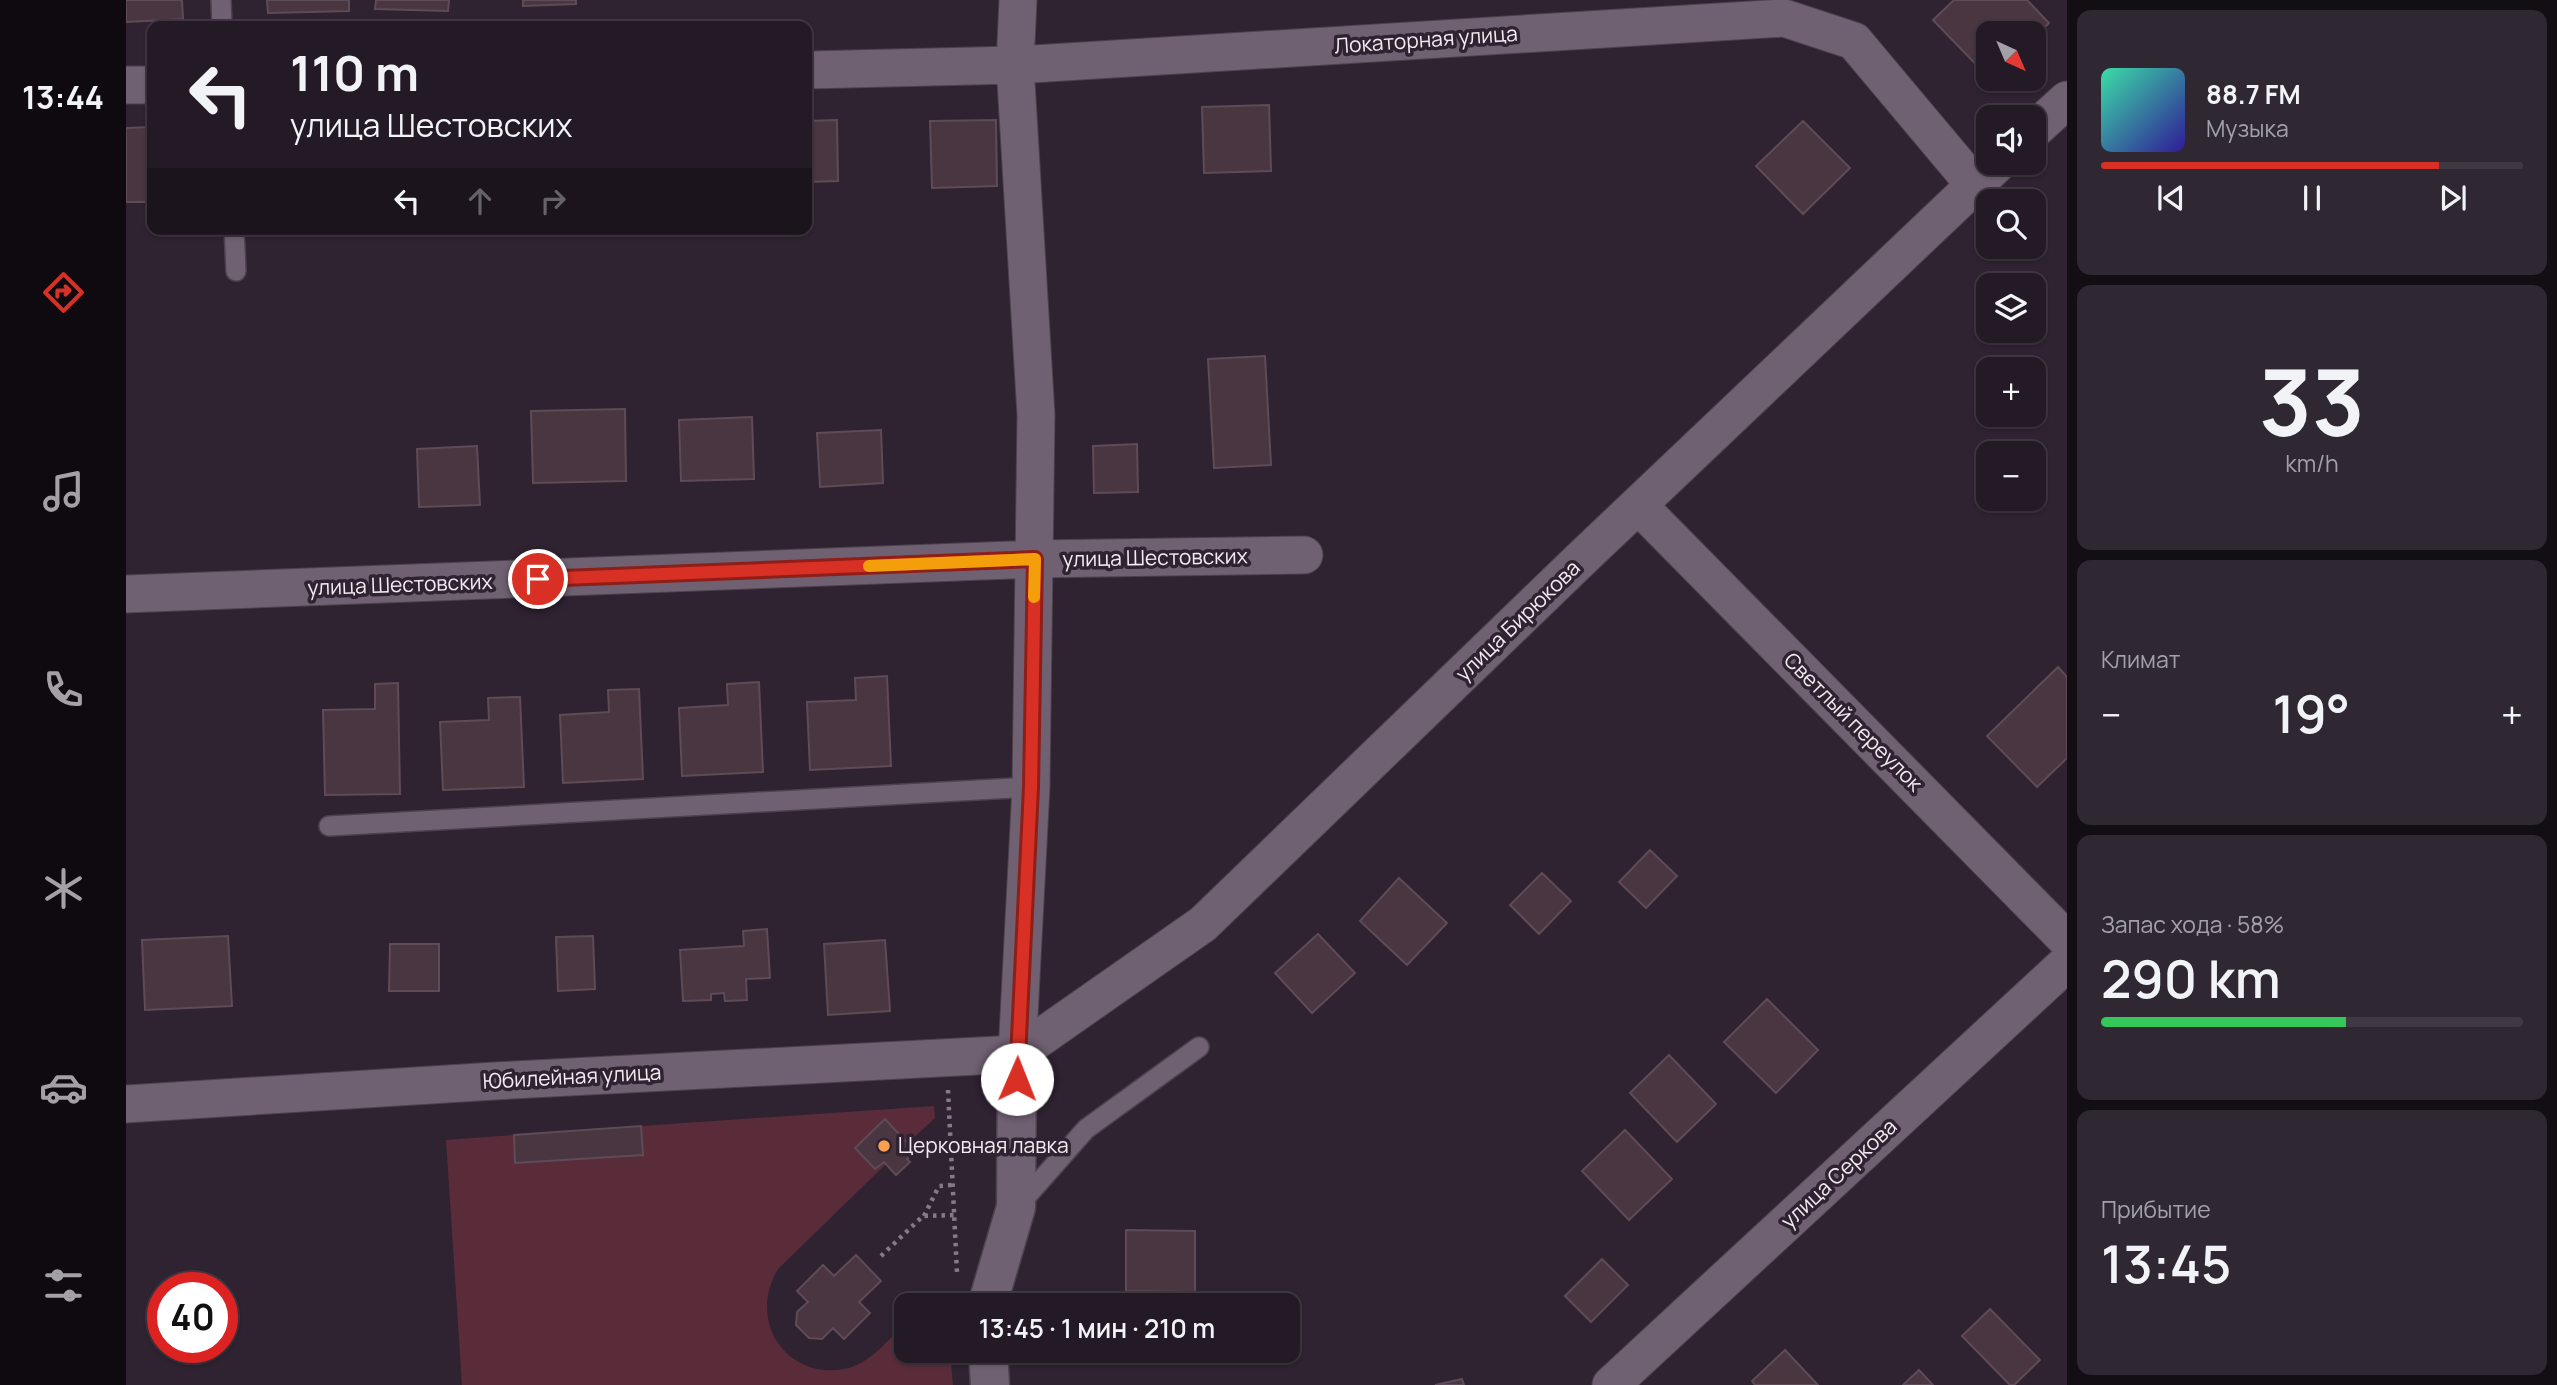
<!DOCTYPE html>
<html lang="ru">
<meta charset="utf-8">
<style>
body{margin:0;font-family:Manrope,sans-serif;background:#2f2732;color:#f1f3f6;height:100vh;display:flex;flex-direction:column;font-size:26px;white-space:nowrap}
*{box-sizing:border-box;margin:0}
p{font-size:23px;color:#a3a1a7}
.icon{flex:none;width:38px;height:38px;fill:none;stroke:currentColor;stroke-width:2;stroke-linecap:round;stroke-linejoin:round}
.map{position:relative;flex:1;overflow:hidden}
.side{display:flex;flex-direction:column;gap:10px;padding:10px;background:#130e14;width:490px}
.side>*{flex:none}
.top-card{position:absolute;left:21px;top:21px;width:665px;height:214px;border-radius:14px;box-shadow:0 2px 5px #0004,0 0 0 2px #403842;background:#231a25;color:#f1f3f6;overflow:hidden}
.needle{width:46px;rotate:136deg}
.buttons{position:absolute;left:1850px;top:21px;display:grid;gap:14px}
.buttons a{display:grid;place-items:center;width:70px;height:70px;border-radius:14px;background:#231a25;box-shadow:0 2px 5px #0004,0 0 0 2px #403842;font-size:35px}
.speed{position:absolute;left:21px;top:1272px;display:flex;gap:14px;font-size:35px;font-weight:700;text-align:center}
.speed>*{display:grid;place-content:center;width:91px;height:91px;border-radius:50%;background:#231a25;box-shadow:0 2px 5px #0004,0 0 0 2px #403842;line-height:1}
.speed .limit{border:10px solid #d22;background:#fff;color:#111}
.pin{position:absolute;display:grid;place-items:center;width:60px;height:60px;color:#fff;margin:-30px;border:4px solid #fff;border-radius:50%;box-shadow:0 2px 7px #0007}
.me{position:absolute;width:77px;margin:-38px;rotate:1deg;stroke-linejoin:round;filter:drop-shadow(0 0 5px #0008)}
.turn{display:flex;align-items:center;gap:24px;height:147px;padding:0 28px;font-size:32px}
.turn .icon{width:91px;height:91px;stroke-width:2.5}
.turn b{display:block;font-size:49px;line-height:60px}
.lanes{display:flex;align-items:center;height:66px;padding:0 28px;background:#0003;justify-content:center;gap:35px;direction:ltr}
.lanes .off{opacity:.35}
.big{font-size:52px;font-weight:600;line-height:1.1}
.side .widget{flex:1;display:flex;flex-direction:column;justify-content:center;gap:10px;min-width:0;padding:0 24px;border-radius:14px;background:#2f2732}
.side .dial{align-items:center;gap:0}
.dial b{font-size:91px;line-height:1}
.song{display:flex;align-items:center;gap:21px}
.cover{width:84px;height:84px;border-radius:10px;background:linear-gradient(135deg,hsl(160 70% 55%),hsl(250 70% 35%))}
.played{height:7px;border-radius:4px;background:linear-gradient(90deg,#d93025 80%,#403842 80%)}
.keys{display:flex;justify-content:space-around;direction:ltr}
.heat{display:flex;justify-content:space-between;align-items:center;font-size:38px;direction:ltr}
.charge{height:10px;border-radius:5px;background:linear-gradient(90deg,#34c759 58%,#403842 0)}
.trip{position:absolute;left:768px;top:1293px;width:406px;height:70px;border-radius:14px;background:#231a25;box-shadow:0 2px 5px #0004,0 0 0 2px #403842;font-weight:600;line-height:70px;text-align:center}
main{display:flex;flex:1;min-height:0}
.dock{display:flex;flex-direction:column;width:126px;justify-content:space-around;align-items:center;background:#0e0a0f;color:#a3a1a7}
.dock .icon{width:49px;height:49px}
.dock .active{color:#d93025}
.dock b{font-size:32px;color:#f1f3f6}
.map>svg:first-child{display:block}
</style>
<main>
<nav class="dock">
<b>13:44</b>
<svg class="icon active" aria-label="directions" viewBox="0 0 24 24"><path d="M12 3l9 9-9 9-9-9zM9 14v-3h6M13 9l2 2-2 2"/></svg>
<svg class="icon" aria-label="music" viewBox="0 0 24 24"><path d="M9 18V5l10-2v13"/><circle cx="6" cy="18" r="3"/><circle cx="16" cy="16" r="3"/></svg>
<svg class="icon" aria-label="phone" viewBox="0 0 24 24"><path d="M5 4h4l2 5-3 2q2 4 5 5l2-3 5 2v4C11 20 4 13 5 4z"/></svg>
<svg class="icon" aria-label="climate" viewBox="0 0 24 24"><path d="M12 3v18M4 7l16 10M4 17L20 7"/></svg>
<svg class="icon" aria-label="car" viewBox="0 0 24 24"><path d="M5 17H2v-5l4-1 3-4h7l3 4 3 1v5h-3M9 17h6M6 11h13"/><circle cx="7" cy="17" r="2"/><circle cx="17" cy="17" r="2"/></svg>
<svg class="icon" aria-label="filters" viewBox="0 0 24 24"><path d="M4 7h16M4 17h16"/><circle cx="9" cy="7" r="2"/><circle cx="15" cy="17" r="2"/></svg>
</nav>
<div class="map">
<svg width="1941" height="1385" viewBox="0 0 1941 1385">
<rect width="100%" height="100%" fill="#2f2231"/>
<!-- green -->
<path fill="#5a2c3a" d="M808 1106 809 1118 782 1143 759 1120 729 1148 749 1169 758 1162 760 1164 652 1269C619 1324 665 1385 726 1367 748 1359 764 1338 780 1322V1351H824L827 1385H336L320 1140 388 1135 390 1163 516 1155 515 1126Z"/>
<!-- building -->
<path fill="#493641" stroke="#5f4b57" stroke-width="2" d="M0 0H56L57 19 0 22Z
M141 0H223V11L142 13Z
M250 0H323L322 11 249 9Z
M397 0H450V4L397 6Z
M1828 0H1901L1923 23 1908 38V33H1862V77L1807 20Z
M1143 105 1145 171 1078 173 1076 107Z
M711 120 712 181 681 182V121Z
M870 120 871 186 806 188 804 121Z
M1677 121 1724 168 1677 214 1630 166Z
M26 127V202H0V128Z
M1139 356 1145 465 1088 468 1082 359Z
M499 409 500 481 407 483 405 411Z
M626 417 628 479 555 481 553 420Z
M755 430 757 483 694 487 691 433Z
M1011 444 1012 492 968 493 967 446Z
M351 446 354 505 293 507 291 449Z
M1932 667 1941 677V758L1911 787 1861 736Z
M761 676 765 766 684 770 681 702 730 700 729 678Z
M633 682 637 772 556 776 553 708 602 705 601 684Z
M272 683 274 794 199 795 197 710 249 709V684Z
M513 689 517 779 437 783 434 715 483 712 482 690Z
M394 697 398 787 317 790 314 722 363 720 362 698Z
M1524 850 1551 876 1520 908 1493 882Z
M1416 873 1445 901 1413 934 1384 905Z
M1273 878 1321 923 1281 965 1234 921Z
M641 929 644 978 620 979 621 1000 599 1001 598 993 585 994V1000L557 1001 554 950 618 946 617 931Z
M1192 934 1229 973 1186 1013 1149 973Z
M102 936 106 1006 19 1010 16 940Z
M467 936 469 989 432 991 430 937Z
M759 940 764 1011 702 1015 698 944Z
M264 944H313V991H263Z
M1641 999 1692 1050 1650 1093 1598 1042Z
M1543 1055 1590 1104 1551 1142 1504 1093Z
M759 1119 789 1151 781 1159 784 1162 770 1175 758 1162 749 1169 729 1148Z
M515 1126 517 1155 389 1163 388 1135Z
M1499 1130 1546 1179 1503 1220 1456 1171Z
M1000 1230 1069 1231V1292L1000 1291Z
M730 1255 755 1281 733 1302 744 1313 718 1339 707 1328 696 1339 683 1338 670 1325 671 1312 682 1302 671 1291 697 1265 708 1276Z
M1476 1259 1502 1285 1465 1322 1439 1296Z
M1864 1309 1914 1360 1888 1385H1884L1836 1336Z
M1659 1350 1692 1385H1629L1626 1381Z
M1793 1370 1807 1385H1777Z
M1336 1379 1338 1385H1309Z"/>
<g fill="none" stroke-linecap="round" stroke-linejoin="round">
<!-- service casing -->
<g stroke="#4c414d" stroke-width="22">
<path id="service" d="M95 0 96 26
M108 229 110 271
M203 826 905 787
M893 1205 960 1129 1073 1047"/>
</g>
<!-- minor casing -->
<g stroke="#4c414d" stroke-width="39">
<path id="minor" d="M681 70 889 65 1658 18 1728 41 1848 184
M0 85H26
M1908 130 1941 100
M1512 505 1941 940
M0 594 909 559 1178 555
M891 1054 1077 924 1454 560 1872 163
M891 1054 905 787 910 415 889 65 892 0
M0 1104 369 1081 891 1054
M1485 1385 1941 963"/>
</g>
<!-- tertiary casing -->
<g stroke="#4c414d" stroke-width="41">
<path id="tertiary" d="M861 1306 890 1207 891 1054
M862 1351 864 1385"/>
</g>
<!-- path -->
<path stroke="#857a86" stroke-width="4.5" stroke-dasharray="3.5 5" stroke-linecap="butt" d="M822 1090 831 1273
M798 1216 813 1186 827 1185
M755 1256 797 1216 828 1215"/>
<!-- service -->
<use href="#service" stroke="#706172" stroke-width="19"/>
<!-- minor -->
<use href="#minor" stroke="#706172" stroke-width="37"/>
<!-- tertiary -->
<use href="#tertiary" stroke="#706172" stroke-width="38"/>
</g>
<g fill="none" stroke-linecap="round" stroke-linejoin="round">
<!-- route casing -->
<g stroke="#8d1f18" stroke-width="18">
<path id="route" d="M412 579 909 559 905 787 891 1079"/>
</g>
<!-- route -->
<use href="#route" stroke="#d93025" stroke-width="12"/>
<!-- slow -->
<path stroke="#f59e0b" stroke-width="12" d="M743 566 909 559 908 597"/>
</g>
<!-- markers -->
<circle fill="#fa9f4f" stroke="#2f2231" stroke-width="2.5" cx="758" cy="1146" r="7"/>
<g text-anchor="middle" stroke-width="7" stroke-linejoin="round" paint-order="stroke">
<!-- street labels -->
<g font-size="21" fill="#f3eaf3" stroke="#2f2231">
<text transform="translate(1300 40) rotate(-4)" y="7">Локаторная улица</text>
<text transform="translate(1029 558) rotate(-1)" y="7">улица Шестовских</text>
<text transform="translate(274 585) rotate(-2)" y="7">улица Шестовских</text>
<text transform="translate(1392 621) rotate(-44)" y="7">улица Бирюкова</text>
<text transform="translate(1727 722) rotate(45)" y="7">Светлый переулок</text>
<text transform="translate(446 1077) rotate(-3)" y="7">Юбилейная улица</text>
<text transform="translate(1713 1174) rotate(-43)" y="7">улица Серкова</text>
</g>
<!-- poi labels -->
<g font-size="21" fill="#f3eaf3" stroke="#2f2231" text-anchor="start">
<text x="772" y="1153">Церковная лавка</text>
</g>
</g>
</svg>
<div class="buttons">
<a><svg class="needle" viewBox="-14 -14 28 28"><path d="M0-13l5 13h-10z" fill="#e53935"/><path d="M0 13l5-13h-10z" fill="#a3a1a7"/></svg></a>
<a><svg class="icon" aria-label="sound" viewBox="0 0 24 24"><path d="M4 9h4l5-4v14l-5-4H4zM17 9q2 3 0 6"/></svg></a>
<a><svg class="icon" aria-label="search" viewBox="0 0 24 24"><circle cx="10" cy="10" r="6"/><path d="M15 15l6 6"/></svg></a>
<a><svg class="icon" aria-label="layers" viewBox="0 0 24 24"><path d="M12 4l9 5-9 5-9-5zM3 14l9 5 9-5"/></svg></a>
<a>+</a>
<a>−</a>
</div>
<div class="speed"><div class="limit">40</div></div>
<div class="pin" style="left:412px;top:579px;background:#d93025"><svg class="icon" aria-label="arrive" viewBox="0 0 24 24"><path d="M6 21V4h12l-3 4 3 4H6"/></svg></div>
<svg class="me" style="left:891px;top:1079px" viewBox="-20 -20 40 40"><circle r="19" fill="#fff"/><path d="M0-13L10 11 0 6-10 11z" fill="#d93025"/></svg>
<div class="trip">13:45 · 1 мин · 210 m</div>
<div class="top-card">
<div class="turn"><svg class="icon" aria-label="left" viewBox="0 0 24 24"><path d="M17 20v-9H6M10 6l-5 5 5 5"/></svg><div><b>110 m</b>улица Шестовских</div></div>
<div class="lanes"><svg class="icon" aria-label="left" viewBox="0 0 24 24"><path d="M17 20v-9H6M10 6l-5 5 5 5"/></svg><svg class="icon off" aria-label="ahead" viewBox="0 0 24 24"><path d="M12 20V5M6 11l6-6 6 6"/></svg><svg class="icon off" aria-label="right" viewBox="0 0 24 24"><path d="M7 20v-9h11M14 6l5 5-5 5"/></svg></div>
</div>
</div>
<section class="side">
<div class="widget">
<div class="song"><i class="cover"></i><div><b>88.7 FM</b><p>Музыка</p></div></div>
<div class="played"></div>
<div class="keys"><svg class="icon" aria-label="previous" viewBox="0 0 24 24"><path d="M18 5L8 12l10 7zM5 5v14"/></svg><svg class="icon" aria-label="pause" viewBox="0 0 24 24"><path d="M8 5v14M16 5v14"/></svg><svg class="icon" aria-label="next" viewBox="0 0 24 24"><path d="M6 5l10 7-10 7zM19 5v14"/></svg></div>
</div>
<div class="widget dial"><b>33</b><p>km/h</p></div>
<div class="widget"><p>Климат</p>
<div class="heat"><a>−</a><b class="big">19°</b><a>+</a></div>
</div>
<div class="widget"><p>Запас хода · 58%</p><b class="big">290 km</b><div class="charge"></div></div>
<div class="widget"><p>Прибытие</p><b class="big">13:45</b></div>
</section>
</main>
